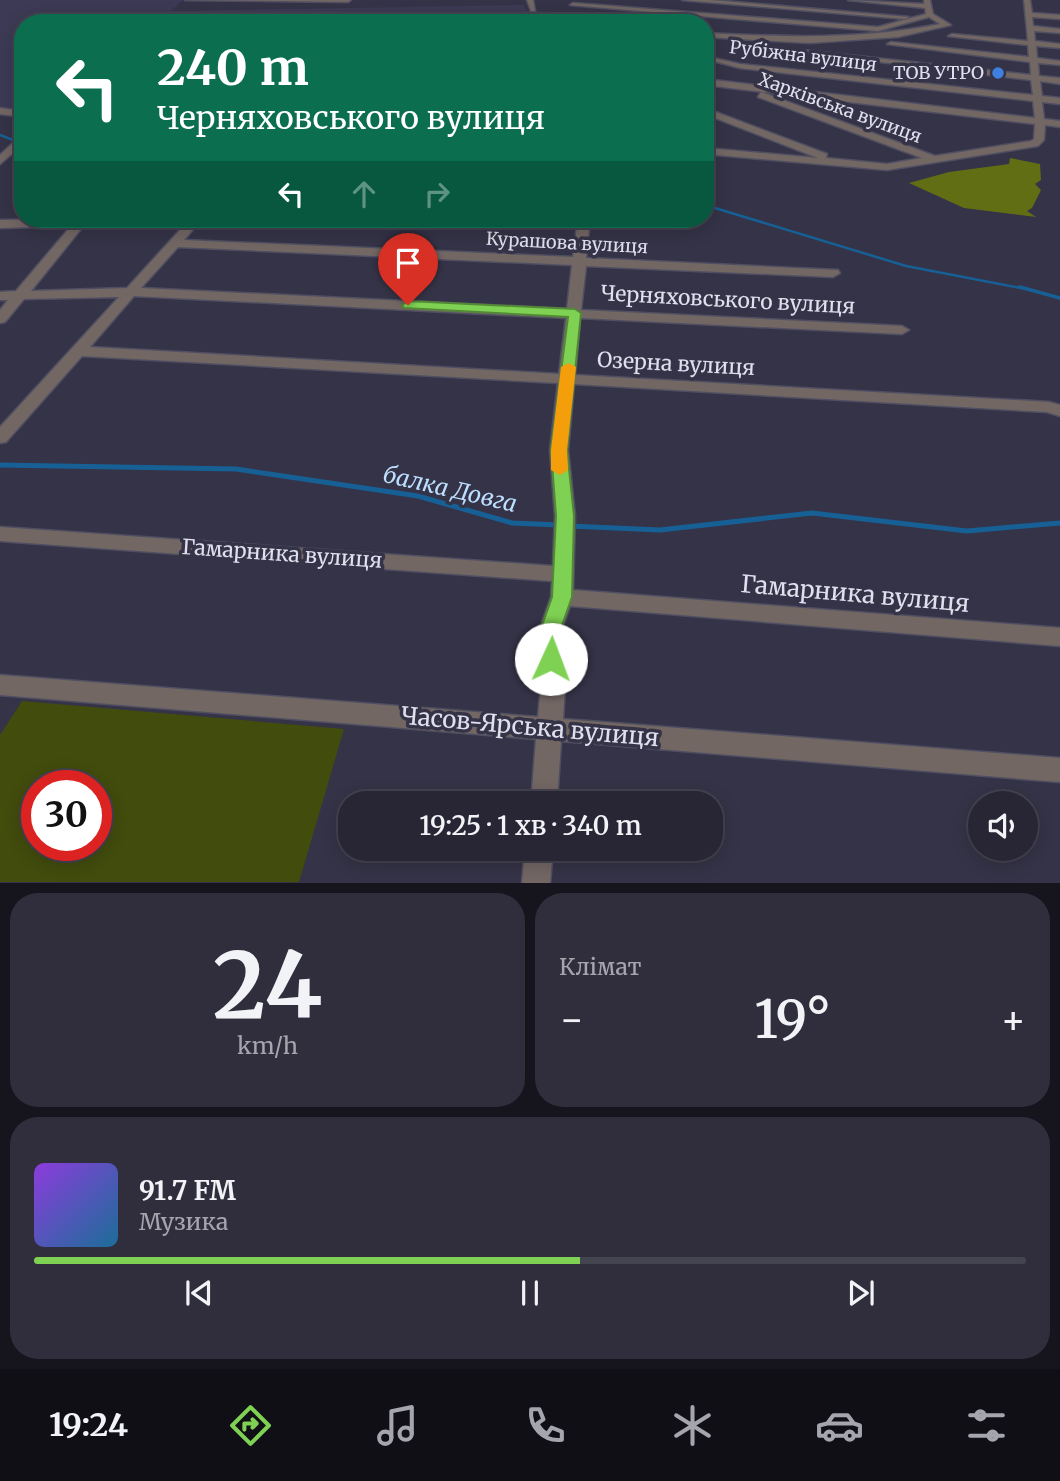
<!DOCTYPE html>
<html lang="uk">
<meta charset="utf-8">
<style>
body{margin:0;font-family:Merriweather,serif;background:#302e3d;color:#f1f3f6;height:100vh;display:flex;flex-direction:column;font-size:26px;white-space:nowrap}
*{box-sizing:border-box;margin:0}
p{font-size:23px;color:#a5a5ad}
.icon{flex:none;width:38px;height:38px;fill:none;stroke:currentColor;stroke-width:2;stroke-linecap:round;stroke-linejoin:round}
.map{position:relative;height:883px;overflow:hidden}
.details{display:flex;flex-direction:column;gap:10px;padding:10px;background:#16151d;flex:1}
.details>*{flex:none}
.guide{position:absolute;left:14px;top:14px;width:700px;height:214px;border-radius:28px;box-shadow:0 4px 18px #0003,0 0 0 2px #444350;background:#0b6e4f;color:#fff;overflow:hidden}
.tools{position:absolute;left:968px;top:791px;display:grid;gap:14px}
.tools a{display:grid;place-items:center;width:70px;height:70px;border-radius:50%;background:#282635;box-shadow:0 4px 18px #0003,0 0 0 2px #444350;font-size:35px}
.speed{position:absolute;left:21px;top:770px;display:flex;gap:14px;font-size:35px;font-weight:700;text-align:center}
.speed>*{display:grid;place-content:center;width:91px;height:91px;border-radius:50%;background:#282635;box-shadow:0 4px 18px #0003,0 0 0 2px #444350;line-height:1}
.speed .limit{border:10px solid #d22;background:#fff;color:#111}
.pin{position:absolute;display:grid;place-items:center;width:60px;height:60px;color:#fff;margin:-72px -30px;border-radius:50% 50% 50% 0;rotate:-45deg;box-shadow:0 0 7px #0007}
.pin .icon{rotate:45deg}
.me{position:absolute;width:77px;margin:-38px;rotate:2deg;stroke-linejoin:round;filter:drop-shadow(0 0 5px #0008)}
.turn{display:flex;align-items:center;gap:24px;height:147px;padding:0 28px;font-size:32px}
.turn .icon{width:91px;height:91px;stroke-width:2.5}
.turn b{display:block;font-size:49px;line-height:60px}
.lanes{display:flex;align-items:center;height:66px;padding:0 28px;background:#0003;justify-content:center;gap:35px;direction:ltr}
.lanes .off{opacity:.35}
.big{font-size:52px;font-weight:600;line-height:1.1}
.details .widget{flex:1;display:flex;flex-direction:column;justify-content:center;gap:10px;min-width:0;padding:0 24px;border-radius:28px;background:#302e3d}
.details .dial{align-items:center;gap:0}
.dial b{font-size:91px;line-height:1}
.song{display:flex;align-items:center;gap:21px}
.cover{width:84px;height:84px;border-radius:10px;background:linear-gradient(135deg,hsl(270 70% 55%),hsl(200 70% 35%))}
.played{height:7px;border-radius:4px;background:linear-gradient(90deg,#7ed153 55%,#444350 55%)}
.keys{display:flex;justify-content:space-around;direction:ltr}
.heat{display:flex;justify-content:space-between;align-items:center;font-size:38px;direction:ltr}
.details .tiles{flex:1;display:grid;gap:10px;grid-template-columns:1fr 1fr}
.widget:last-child{grid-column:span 2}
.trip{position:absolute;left:338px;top:791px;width:385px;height:70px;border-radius:28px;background:#282635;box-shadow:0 4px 18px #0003,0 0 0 2px #444350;font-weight:600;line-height:70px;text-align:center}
.dock{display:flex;height:112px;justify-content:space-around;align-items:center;background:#100f15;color:#a5a5ad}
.dock .icon{width:49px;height:49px}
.dock .selected{color:#7ed153}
.dock b{font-size:32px;color:#f1f3f6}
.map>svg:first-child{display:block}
</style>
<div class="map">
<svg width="1060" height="883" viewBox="0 0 1060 883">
<rect width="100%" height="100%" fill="#353347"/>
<!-- built -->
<path fill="#3d3a55" d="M0 0H183L171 11 524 5 527 11 589 13 650 23H23V113L0 110Z"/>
<!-- green -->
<path fill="#424c0d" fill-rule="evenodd" d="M22 701 344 729 299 882H0V735ZM37 786H96V845H37Z"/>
<!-- forest -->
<path fill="#616e14" d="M1010 158 1040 164 1041 180 1035 184 1041 190 1032 208 1027 211 1036 217 964 208 909 183 949 172 1009 164Z"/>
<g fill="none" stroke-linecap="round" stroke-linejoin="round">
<!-- stream-far2 -->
<path stroke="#176096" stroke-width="2.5" d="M0 135 23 144
M705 205 906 266 1026 289"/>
<!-- stream-far1 -->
<path stroke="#176096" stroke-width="3.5" d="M1020 287 1060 298"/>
<!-- stream -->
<path stroke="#176096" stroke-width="5" d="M0 465 236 469 418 496 512 523 560 525
M569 526 660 530 812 513 967 531 1060 523"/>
<!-- minor casing -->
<g stroke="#504f62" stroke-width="3">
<path id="minor" d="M185 0H351L348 2Z
M527 0H533L535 11H531Z
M682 0H711L909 17 905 19Z
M848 0 924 4V0H930L933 14 951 25 898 37 809 43 705 37V33C786 37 860 40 940 24L929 17 878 31 570 5 573 3 878 27 926 14 925 8Z
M1024 0H1030L1032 13 1060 15V19L1032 17 1033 26 1060 29V33L1034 31 1035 41 1060 44V48L1036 46 1037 58 1060 61V65L1038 63 1039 76 1060 78V84L1040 81 1042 96 1060 98V104L1042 102 1044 119 1060 121V127L1045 125 1044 140 1038 146 887 170 705 154V148L818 158 705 114V108L827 154 826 158 887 164 922 158 758 97 761 92 935 156 1031 141 1034 139 1035 124 705 85V79L1035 118 1033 101 740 68 705 59 709 57 740 64 1033 95 1031 80 797 52 801 50 1031 75 1030 62 887 44 891 42 1029 57 1028 45 948 36 952 34 1028 41Z
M0 108 23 111V117L0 114Z
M14 142 23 144 0 164V155Z
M89 219 31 291 127 288 190 219H202L184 240 573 257 578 219H590L586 258 838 270 840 273 833 277 586 266 581 310 902 326 909 330 902 334 580 318 575 375 1049 402 1060 405V416L1047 412 574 384 568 450 575 516 573 590 1060 628V646L570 606 560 634 565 685 563 719 1060 758V782L561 741 557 803H531L536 739 0 695V675L538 717 541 685 538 634 551 597 552 581 0 541V527L553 566 555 516 550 450 558 383 82 356 6 442 0 443V427L119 297 24 299 5 322 0 323V310L8 300H0V292L16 291 71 226 0 228V220ZM178 247 572 265 567 309 141 288ZM134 296 566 318 559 374 90 347Z
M525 849H553L550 883H522Z"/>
</g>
<!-- minor -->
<use href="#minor" fill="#736764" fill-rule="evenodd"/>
</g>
<!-- route -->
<path fill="#7ed153" stroke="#528836" stroke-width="2" d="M408 301 575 309 581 313 567 450 574 516 572 597 559 634 561 659 558 665 551 668 543 665 539 634 552 597 556 516 551 450 568 317 404 308 402 305Z"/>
<!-- slow -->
<path fill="#f59e0b" d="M569 363 576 367 567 450 568 470 560 475 551 470V450L561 367Z"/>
<!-- markers -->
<circle fill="#3f7fe0" stroke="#353347" stroke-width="2.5" cx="998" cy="73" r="7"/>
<g text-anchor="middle" stroke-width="7" stroke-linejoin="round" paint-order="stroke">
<!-- far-street labels -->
<g font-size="18" fill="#e0dfed" stroke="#353347">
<text transform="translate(803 56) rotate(7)" y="6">Рубіжна вулиця</text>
<text transform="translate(840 108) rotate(20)" y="6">Харківська вулиця</text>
<text transform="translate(567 243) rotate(3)" y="6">Курашова вулиця</text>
</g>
<!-- far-poi labels -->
<g font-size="18" fill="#e0dfed" stroke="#353347" text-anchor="end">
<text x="984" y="79">ТОВ УТРО</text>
</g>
<!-- street labels -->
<g font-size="21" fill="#e0dfed" stroke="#353347">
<text transform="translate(728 300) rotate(3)" y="7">Черняховського вулиця</text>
<text transform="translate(676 364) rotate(3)" y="7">Озерна вулиця</text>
<text transform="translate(282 554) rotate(4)" y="7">Гамарника вулиця</text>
</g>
<!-- water labels -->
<g font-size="23" font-style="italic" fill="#bddfff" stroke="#353347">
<text transform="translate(450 489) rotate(13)" y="8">балка Довга</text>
</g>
<!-- near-street labels -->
<g font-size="24" fill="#e0dfed" stroke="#353347">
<text transform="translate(855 594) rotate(5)" y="8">Гамарника вулиця</text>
<text transform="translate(530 727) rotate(5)" y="8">Часов-Ярська вулиця</text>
</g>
</g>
</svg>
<div class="tools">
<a><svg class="icon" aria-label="sound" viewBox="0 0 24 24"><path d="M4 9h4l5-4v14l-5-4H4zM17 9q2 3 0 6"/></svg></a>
</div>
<div class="speed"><div class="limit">30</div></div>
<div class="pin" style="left:408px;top:305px;background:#d93025"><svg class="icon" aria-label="arrive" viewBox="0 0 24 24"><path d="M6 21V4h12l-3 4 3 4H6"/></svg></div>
<svg class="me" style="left:551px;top:659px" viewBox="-20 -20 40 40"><circle r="19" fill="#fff"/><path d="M0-13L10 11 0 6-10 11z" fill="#7ed153"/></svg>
<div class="trip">19:25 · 1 хв · 340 m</div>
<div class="guide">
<div class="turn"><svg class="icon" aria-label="left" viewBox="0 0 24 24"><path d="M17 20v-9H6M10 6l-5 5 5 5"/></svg><div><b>240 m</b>Черняховського вулиця</div></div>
<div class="lanes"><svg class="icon" aria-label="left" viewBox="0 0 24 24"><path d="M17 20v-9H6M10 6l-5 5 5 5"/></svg><svg class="icon off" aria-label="ahead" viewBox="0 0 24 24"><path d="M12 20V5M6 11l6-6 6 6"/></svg><svg class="icon off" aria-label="right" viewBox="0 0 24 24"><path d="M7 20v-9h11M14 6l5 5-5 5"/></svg></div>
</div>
</div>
<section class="details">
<div class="tiles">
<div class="widget dial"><b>24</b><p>km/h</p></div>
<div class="widget"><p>Клімат</p>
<div class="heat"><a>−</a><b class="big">19°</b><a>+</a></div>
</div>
<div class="widget">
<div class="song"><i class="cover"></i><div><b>91.7 FM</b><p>Музика</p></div></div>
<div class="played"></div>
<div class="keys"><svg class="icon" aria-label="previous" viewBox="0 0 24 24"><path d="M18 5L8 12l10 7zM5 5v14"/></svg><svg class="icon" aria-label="pause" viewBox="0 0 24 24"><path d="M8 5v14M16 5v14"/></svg><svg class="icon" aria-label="next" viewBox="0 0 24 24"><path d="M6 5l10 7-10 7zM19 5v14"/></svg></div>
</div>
</div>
</section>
<nav class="dock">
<b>19:24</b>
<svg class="icon selected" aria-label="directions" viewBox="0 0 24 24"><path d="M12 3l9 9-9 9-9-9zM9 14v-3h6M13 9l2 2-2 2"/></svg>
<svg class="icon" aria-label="music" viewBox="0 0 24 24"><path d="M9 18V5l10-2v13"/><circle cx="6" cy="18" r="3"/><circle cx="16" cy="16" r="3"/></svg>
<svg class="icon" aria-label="phone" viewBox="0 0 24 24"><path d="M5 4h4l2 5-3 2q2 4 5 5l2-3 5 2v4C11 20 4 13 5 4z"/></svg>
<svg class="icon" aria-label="climate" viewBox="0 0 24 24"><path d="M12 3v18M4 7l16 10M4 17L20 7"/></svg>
<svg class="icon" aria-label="car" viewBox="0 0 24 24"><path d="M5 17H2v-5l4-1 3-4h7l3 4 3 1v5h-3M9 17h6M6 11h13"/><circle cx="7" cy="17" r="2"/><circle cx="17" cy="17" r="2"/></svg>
<svg class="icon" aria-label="filters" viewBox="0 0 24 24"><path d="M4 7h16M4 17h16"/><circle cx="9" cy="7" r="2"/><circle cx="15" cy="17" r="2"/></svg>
</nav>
